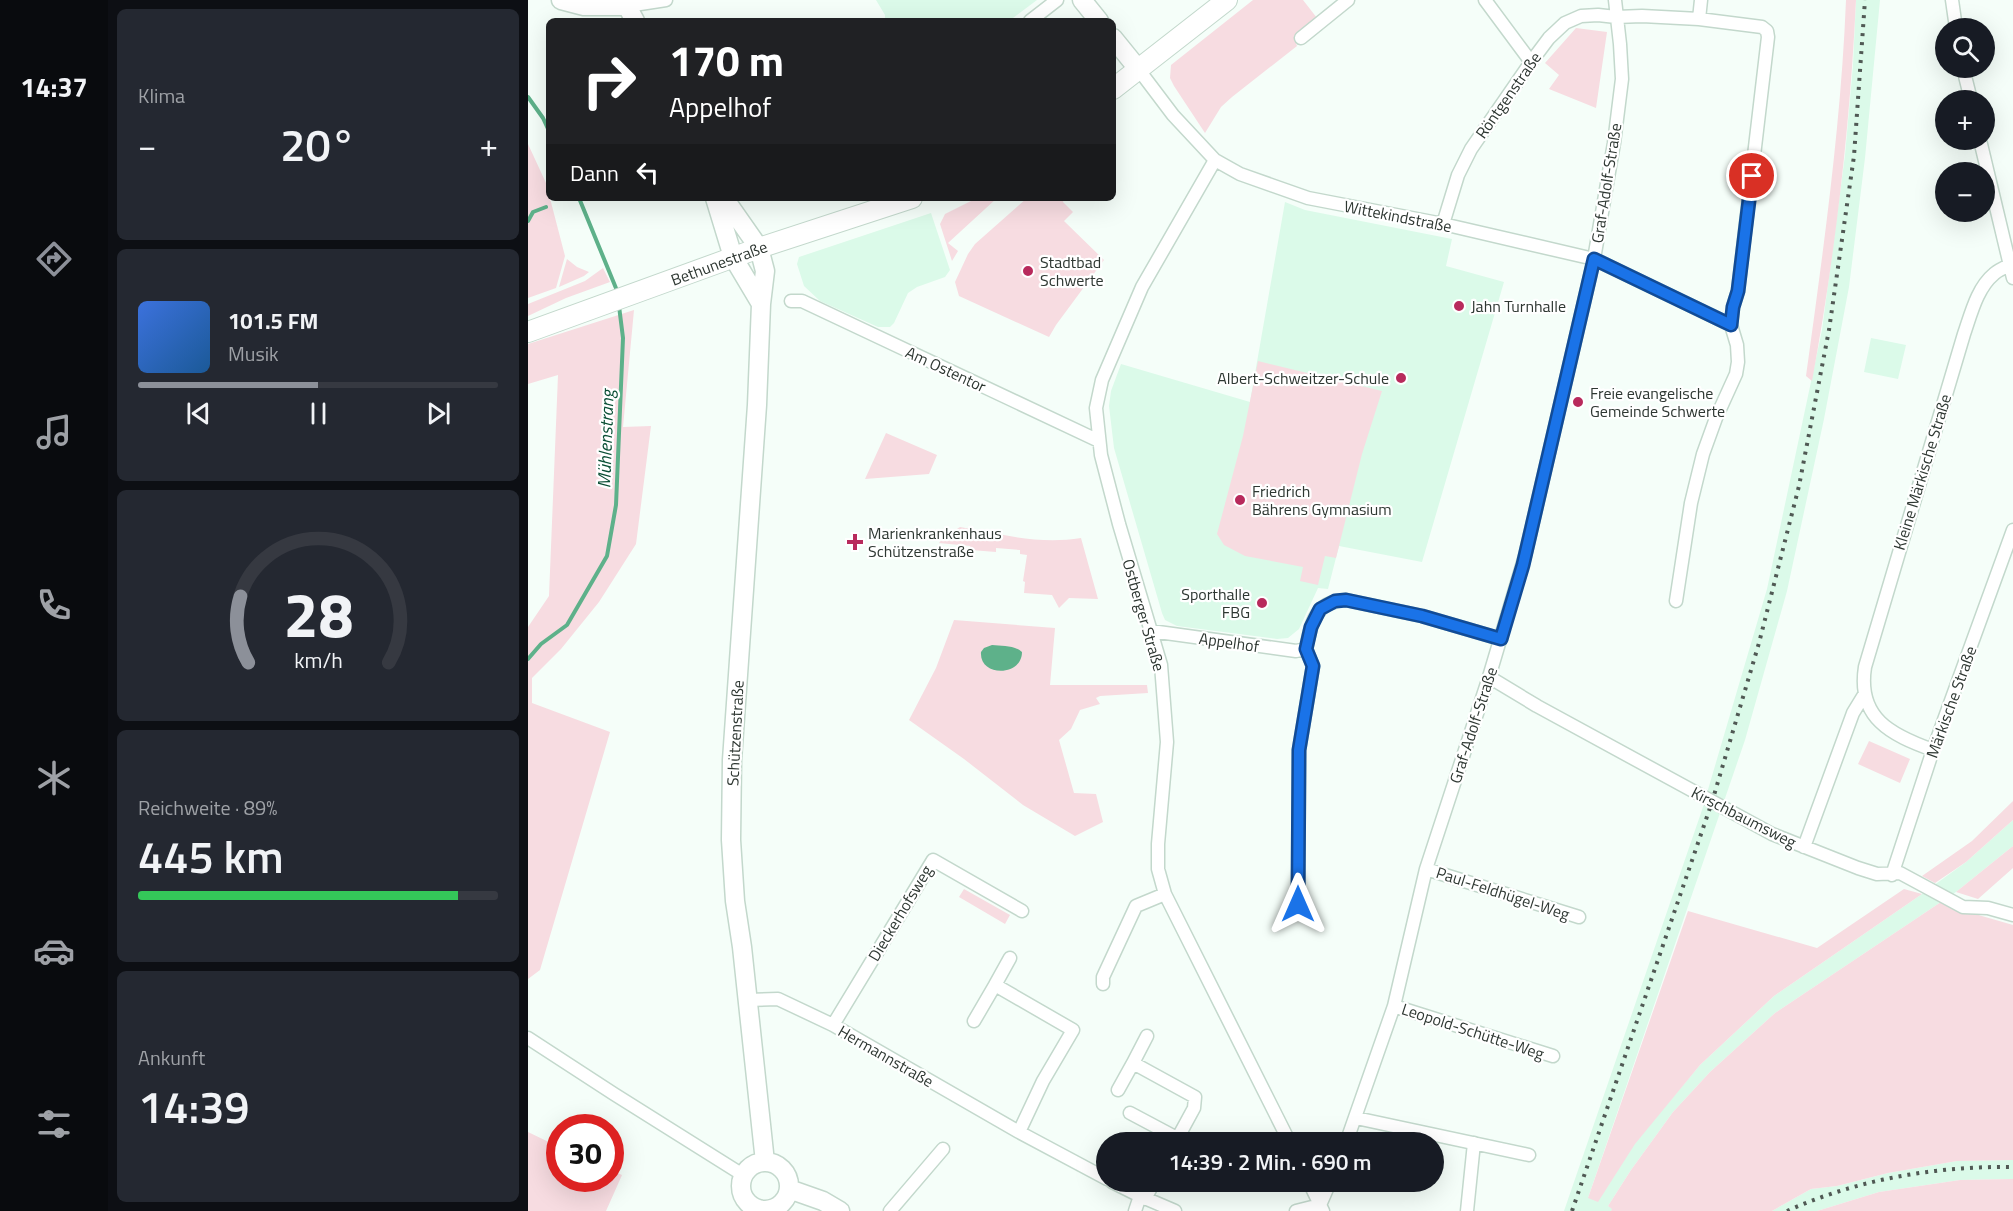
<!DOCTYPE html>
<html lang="de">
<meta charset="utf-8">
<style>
body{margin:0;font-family:"Titillium Web",sans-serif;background:#242831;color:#f1f3f6;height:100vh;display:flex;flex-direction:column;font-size:22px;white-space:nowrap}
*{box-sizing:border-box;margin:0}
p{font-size:20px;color:#9ea1a6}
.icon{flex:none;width:33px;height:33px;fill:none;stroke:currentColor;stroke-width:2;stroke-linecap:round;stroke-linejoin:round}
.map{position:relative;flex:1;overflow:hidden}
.drawer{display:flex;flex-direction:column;gap:9px;padding:9px;background:#0d0f14;width:420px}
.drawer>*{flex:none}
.hud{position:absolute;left:18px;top:18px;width:570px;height:183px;border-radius:9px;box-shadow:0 6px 24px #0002;background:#202124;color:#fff;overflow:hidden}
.tools{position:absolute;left:1407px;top:18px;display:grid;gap:12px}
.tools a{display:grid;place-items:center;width:60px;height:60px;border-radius:50%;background:#171b24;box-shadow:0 6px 24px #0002;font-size:30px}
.speed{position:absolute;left:18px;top:1114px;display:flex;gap:12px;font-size:30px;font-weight:700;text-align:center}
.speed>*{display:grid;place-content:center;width:78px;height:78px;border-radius:50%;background:#171b24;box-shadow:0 6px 24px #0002;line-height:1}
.speed .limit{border:9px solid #d22;background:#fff;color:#111}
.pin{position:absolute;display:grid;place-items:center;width:51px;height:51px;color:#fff;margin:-26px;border:3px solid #fff;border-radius:50%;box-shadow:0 2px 6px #0007}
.me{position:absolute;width:66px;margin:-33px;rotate:0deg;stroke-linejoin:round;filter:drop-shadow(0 0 4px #0008)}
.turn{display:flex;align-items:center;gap:21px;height:126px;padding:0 24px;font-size:27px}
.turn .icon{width:78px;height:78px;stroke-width:2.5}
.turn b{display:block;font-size:42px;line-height:51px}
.then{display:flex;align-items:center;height:57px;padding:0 24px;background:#0003;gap:12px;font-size:22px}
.big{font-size:45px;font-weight:600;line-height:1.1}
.drawer .tile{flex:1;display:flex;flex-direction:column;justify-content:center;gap:9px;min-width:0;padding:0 21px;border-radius:9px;background:#242831}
.drawer .dial{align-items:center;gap:0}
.dial svg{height:156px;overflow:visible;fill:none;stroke:#363941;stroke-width:7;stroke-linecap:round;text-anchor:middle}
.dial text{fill:#f1f3f6;stroke:none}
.song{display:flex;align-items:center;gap:18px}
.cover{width:72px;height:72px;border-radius:9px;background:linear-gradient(135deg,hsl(220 70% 55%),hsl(210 70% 35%))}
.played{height:6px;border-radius:3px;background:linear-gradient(90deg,#8c9099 50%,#363941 50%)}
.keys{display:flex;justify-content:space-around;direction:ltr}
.heat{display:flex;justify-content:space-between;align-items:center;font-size:33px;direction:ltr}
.charge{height:9px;border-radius:4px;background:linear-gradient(90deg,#34c759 89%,#363941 0)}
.trip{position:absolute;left:568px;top:1132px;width:348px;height:60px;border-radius:30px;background:#171b24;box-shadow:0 6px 24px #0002;font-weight:600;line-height:60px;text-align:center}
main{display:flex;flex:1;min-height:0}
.tabs{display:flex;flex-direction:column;width:108px;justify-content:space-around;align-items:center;background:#090b0e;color:#9ea1a6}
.tabs .icon{width:42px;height:42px}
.tabs .active{color:#8c9099}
.tabs b{font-size:27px;color:#f1f3f6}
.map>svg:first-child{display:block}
</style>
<main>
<nav class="tabs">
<b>14:37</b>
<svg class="icon active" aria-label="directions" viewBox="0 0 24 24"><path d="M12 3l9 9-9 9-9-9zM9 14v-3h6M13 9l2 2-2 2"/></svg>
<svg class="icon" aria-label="music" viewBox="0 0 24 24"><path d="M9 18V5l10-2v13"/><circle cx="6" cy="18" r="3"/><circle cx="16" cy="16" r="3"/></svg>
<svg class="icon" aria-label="phone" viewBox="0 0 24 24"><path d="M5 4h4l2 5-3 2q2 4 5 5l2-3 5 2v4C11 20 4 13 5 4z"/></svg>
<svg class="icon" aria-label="climate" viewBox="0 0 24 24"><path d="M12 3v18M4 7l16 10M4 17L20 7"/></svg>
<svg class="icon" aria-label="car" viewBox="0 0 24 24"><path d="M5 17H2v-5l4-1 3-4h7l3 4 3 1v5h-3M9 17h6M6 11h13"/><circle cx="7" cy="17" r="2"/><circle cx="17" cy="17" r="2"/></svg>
<svg class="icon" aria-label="filters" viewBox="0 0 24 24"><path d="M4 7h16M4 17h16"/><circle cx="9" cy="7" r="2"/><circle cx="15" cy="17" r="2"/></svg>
</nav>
<section class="drawer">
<div class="tile"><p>Klima</p>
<div class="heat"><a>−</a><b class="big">20°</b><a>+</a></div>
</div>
<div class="tile">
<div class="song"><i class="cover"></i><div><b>101.5 FM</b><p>Musik</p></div></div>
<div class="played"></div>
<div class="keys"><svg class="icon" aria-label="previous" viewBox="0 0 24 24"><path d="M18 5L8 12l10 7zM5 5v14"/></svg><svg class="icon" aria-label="pause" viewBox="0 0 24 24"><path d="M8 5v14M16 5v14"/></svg><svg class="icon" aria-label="next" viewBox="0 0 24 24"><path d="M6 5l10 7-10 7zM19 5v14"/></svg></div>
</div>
<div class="tile dial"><svg viewBox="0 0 100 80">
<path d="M14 69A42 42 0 1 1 86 69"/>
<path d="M14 69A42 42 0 0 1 10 35" stroke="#8c9099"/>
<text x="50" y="56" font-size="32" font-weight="700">28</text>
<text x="50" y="72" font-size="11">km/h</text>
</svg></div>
<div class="tile"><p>Reichweite · 89%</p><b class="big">445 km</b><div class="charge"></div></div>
<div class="tile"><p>Ankunft</p><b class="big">14:39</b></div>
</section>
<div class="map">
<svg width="1485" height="1211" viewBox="0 0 1485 1211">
<rect width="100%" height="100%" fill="#f5fef9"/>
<!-- built -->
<path fill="#dbfae9" d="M348 0H509L481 21H357V15Z
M1328 0H1352L1337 158 1321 287 1296 419 1259 591 1217 740 1060 1198 1172 1065 1246 996 1394 894 1438 862 1485 820V846L1428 892 1247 1013 1182 1072 1145 1112 1103 1170 1080 1206 1085 1209 1083 1211H1036L1174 810 1239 589 1294 330 1317 155 1325 65Z
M757 202 777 210 924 239 918 266 976 282 894 562 811 546 800 589 790 588 771 629 760 638 749 639 649 626 637 620 634 613 586 448 581 406 583 391 593 364 722 402Z
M403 213 422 270 417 277 389 287 380 293 366 323 362 327H350L292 301 276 286 269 264 271 257Z
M1343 338 1378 345 1370 379 1336 372Z
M1485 1160V1179L1432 1180 1351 1192 1289 1211H1244L1283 1189 1309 1186 1360 1173 1429 1161Z"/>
<!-- green -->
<path fill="#f7dce1" d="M725 0H775L789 18 780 28 766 38 769 46 704 97 693 107 677 133 646 86 642 78 643 65Z
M1318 0H1328C1322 128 1307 256 1284 381L1278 376C1295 252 1313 126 1318 0Z
M1048 28 1079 32 1068 108 1021 89 1031 75 1017 63Z
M0 144 18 183 37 256 28 288 0 298Z
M449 198H469L420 243 430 251 424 261 412 224 417 214Z
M499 198H536L535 202 545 212 536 221 576 260 528 325 521 337 431 296 427 282 440 254 447 244Z
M39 259 49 267 61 272 56 276 31 287Z
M75 268 82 282 38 298 0 316V304L57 281Z
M106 310 95 427 123 426 108 544 71 602 33 649 4 678V703L82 732 12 970 0 979V627L21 596 30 375 0 384V344Z
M730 361 854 391 834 454 808 558 797 556 790 585 772 581 775 567 717 556 696 545 689 534 715 436Z
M358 433 409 455 401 474 337 479Z
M432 527C474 534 510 545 553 538L570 599 541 598 531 608 524 595 496 593 497 582 495 581 499 555 492 554V550L468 548V552L443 550 442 546 411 543 417 536Z
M426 620 527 628 522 685H619L620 693 572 696 568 698 572 704 552 710 543 729 531 740 546 793 568 794 575 822 547 836 495 805 436 759 381 720 408 668Z
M1341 741 1382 759 1372 783 1330 764Z
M1485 801V820L1438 862 1407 883 1394 876 1444 841Z
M1485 846V868L1450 899 1428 892Z
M436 889 482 915 477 924 431 897Z
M1376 889 1394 894 1246 996 1172 1065 1107 1144 1070 1202 1060 1198 1160 911 1289 948Z
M1413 902 1431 912 1447 914 1485 925V1160L1429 1161 1360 1173 1309 1186 1283 1189 1244 1211H1083L1084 1209 1080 1206 1103 1170 1145 1112 1182 1072 1247 1013Z
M0 1132 31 1147 32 1179H82L83 1170 94 1175 78 1211H0Z
M1485 1179V1211H1289L1351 1192 1432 1180Z"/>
<!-- water -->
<path fill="#5eb18a" d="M464 645C474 646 486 645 494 652 494 677 451 677 453 652L456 648Z"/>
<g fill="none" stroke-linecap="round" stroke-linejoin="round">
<!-- stream -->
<path stroke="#5eb18a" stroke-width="4" d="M0 97 15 118 21 131
M51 198 90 293
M0 221 5 212 18 207
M0 659 13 644 39 625 79 556 88 505 95 338 91 306"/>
<!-- street casing -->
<g stroke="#c3d8cc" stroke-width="15">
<path id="street" d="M957 0 1003 62
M1424 0 1428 28
M98 1 99 6 138 0
M1171 19 1173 0
M502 21 529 0
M773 38 820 0
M1435 68 1443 100
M611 70 645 115 687 160 712 174 780 198 915 224 1066 259 1203 325
M1452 140 1485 278
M687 160 614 287 574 380 568 408 573 455 591 524 633 665 639 742 630 844V869L637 894 762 1143
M915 224 930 175 943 149 1003 62 1021 38 1037 23 1053 16 1070 15 1088 17 1114 16 1171 19 1234 27 1239 31 1240 37 1210 291 1205 307 1203 325 1209 345 1210 362 1208 374 1188 418 1175 454 1163 503 1148 601
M263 301H274L571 441
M623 631 768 651 778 649C783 623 787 601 818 600L894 616 973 639
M961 677 1009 706 1244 834 1330 868 1349 874 1372 873 1435 907 1460 908 1485 915
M1405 750C1363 735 1329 718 1337 667L1436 334C1443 314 1449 288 1466 274 1470 270 1477 268 1482 264
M1276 847 1325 713 1336 695
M898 869 1051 917
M1364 875 1405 750 1485 530
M770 904 771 750 785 666 778 649
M575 984V977L608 906 637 894
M467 985 482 958
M219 1000 250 999 305 1025 491 1132 579 1179
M866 1006 1025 1056
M446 1021 467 985 545 1030 515 1081 491 1132
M305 1025 405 860 494 911
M0 1038 86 1094 215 1175
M605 1063 619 1036
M590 1090 605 1063 667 1097 666 1108 647 1143
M602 1113 649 1138
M828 1118 1001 1155
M818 1143 866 1006 898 869 961 677 997 556 1066 259 1086 143 1094 79 1092 44 1087 0
M584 1182 612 1196 647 1211
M781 1182 795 1211
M617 1199 626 1182
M792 1205 802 1182
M362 1211 415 1149
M607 1211 612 1196
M768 1211 792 1205
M939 1211 946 1143"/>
</g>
<!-- secondary casing -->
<g stroke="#c3d8cc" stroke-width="21">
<path id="secondary" d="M33 0 56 6H99L107 21
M554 0 571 21
M585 38 611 70
M187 198 205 257 233 304
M196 198 231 248 237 271 233 304 229 405 204 760 203 840 207 901 214 947 237 1162
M213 1186a24 24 0 1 1 48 0a24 24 0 1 1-48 0Z
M261 1189 295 1201 312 1211"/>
</g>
<!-- primary casing -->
<g stroke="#c3d8cc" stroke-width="22">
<path id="primary" d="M585 89 699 0
M0 332 231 248 384 198"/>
</g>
<!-- street -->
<use href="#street" stroke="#fff" stroke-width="12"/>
<!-- secondary -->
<use href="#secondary" stroke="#fff" stroke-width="18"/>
<!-- primary -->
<use href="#primary" stroke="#fff" stroke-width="20"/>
<!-- rail -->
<path stroke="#505954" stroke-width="4" stroke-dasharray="3 6" stroke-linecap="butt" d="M1044 1211 1184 802 1231 643 1271 486 1301 330 1326 156 1337 0
M1259 1211C1330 1179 1408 1166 1485 1167"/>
</g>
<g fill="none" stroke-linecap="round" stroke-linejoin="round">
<!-- route casing -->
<g stroke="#114b97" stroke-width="15">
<path id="route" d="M770 904 771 750 785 666 778 649 783 627 792 609 807 601 818 600 894 616 973 639 995 565 1066 259 1203 325 1205 307 1210 291 1224 176"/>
</g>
<!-- route -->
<use href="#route" stroke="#1a73e8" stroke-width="10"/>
</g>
<!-- markers -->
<g fill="#b82a5c" stroke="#fff" stroke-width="2">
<circle cx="500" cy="271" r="6"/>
<circle cx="931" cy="306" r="6"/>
<circle cx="873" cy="378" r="6"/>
<circle cx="1050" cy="402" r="6"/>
<circle cx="712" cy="500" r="6"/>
<path d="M324 533h6v6h6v6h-6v6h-6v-6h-6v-6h6z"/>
<circle cx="734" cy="603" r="6"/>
</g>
<g text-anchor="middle" stroke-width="4.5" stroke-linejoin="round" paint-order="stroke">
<!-- street labels -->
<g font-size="16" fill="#2e3732" stroke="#fff">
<text transform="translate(980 95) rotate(-55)" y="6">Röntgenstraße</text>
<text transform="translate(1078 183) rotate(-81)" y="6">Graf-Adolf-Straße</text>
<text transform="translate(870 216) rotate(11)" y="6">Wittekindstraße</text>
<text transform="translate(191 263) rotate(-20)" y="6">Bethunestraße</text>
<text transform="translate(418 369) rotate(25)" y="6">Am Ostentor</text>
<text transform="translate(1394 472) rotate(-73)" y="6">Kleine Märkische Straße</text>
<text transform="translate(616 615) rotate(74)" y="6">Ostberger Straße</text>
<text transform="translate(701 642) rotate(8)" y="6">Appelhof</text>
<text transform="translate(1423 702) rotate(-70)" y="6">Märkische Straße</text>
<text transform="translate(945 725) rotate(-72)" y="6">Graf-Adolf-Straße</text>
<text transform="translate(207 733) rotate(-87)" y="6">Schützenstraße</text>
<text transform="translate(1216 817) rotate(27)" y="6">Kirschbaumsweg</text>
<text transform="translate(975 893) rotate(18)" y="6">Paul-Feldhügel-Weg</text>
<text transform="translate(372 913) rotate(-59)" y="6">Dieckerhofsweg</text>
<text transform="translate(945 1031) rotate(18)" y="6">Leopold-Schütte-Weg</text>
<text transform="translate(358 1056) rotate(30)" y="6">Hermannstraße</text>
</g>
<!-- poi labels -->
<g font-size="16" fill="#2e3732" stroke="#fff" text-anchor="start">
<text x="512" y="268">Stadtbad<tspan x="512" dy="18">Schwerte</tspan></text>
<text x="943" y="312">Jahn Turnhalle</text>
<text x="861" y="384" text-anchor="end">Albert-Schweitzer-Schule</text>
<text x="1062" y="399">Freie evangelische<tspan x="1062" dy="18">Gemeinde Schwerte</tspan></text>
<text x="724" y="497">Friedrich<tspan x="724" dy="18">Bährens Gymnasium</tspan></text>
<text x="340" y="539">Marienkrankenhaus<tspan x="340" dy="18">Schützenstraße</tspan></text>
<text x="722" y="600" text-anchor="end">Sporthalle<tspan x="722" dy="18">FBG</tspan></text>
</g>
<!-- water labels -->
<g font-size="18" font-style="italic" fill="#094e34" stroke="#fff">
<text transform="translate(78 439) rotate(-88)" y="6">Mühlenstrang</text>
</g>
</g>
</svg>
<div class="tools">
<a><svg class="icon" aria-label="search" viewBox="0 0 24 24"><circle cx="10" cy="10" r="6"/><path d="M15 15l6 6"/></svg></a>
<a>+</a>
<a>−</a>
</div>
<div class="speed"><div class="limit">30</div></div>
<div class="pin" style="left:1224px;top:176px;background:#d93025"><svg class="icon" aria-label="arrive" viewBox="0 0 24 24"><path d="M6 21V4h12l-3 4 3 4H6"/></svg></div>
<svg class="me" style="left:770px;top:904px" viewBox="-20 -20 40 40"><path d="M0-17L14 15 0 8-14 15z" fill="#1a73e8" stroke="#fff" stroke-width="4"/></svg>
<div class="trip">14:39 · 2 Min. · 690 m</div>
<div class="hud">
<div class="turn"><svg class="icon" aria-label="right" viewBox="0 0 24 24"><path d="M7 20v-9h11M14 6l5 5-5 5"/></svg><div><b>170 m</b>Appelhof</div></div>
<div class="then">Dann<svg class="icon" aria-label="left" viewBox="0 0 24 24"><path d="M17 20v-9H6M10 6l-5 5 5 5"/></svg></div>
</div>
</div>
</main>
